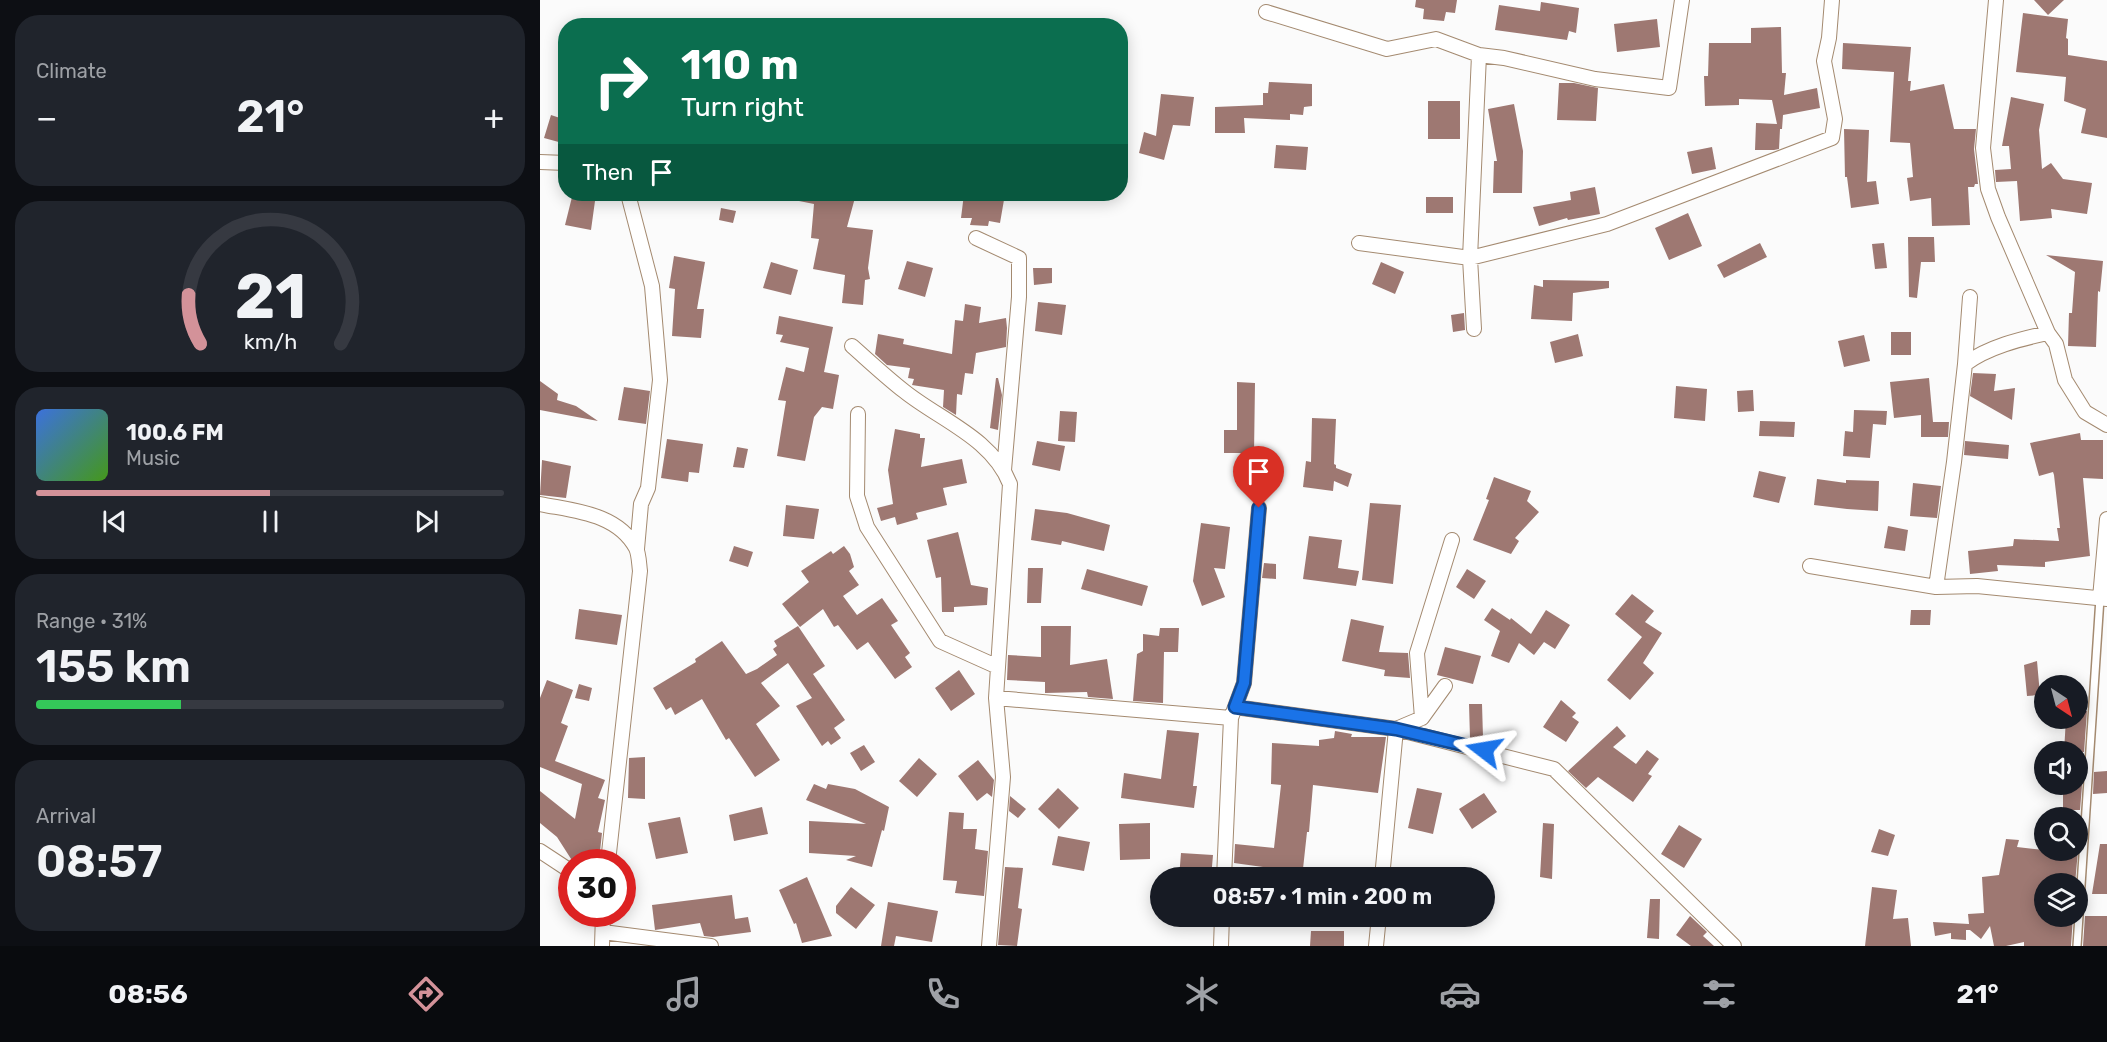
<!DOCTYPE html>
<meta charset="utf-8">
<style>
body{margin:0;font-family:Rubik,sans-serif;background:#20242c;color:#f1f3f6;height:100vh;display:flex;flex-direction:column;font-size:22px;white-space:nowrap}
*{box-sizing:border-box;margin:0}
p{font-size:20px;color:#9ea1a6}
.icon{flex:none;width:33px;height:33px;fill:none;stroke:currentColor;stroke-width:2;stroke-linecap:round;stroke-linejoin:round}
.map{position:relative;flex:1;overflow:hidden}
.panel{display:flex;flex-direction:column;gap:15px;padding:15px;background:#0d0f14;width:540px}
.panel>*{flex:none}
.guide{position:absolute;left:18px;top:18px;width:570px;height:183px;border-radius:24px;box-shadow:0 3px 15px #0003;background:#0b6e4f;color:#fff;overflow:hidden}
.needle{width:39px;rotate:144deg}
.controls{position:absolute;left:1494px;top:675px;display:grid;gap:12px}
.controls a{display:grid;place-items:center;width:54px;height:54px;border-radius:50%;background:#171b24;box-shadow:0 3px 15px #0003;font-size:30px}
.speed{position:absolute;left:18px;top:849px;display:flex;gap:12px;font-size:30px;font-weight:700;text-align:center}
.speed>*{display:grid;place-content:center;width:78px;height:78px;border-radius:50%;background:#171b24;box-shadow:0 3px 15px #0003;line-height:1}
.speed .limit{border:9px solid #d22;background:#fff;color:#111}
.pin{position:absolute;display:grid;place-items:center;width:51px;height:51px;color:#fff;margin:-62px -26px;border-radius:50% 50% 50% 0;rotate:-45deg;box-shadow:0 0 6px #0007}
.pin .icon{rotate:45deg}
.me{position:absolute;width:66px;margin:-33px;rotate:284deg;stroke-linejoin:round;filter:drop-shadow(0 0 4px #0008)}
.turn{display:flex;align-items:center;gap:21px;height:126px;padding:0 24px;font-size:27px}
.turn .icon{width:78px;height:78px;stroke-width:2.5}
.turn b{display:block;font-size:42px;line-height:51px}
.then{display:flex;align-items:center;height:57px;padding:0 24px;background:#0003;gap:12px;font-size:22px}
.big{font-size:45px;font-weight:600;line-height:1.1}
.panel .widget{flex:1;display:flex;flex-direction:column;justify-content:center;gap:9px;min-width:0;padding:0 21px;border-radius:24px;background:#20242c}
.panel .dial{align-items:center;gap:0}
.dial svg{height:156px;overflow:visible;fill:none;stroke:#363941;stroke-width:7;stroke-linecap:round;text-anchor:middle}
.dial text{fill:#f1f3f6;stroke:none}
.song{display:flex;align-items:center;gap:18px}
.cover{width:72px;height:72px;border-radius:9px;background:linear-gradient(135deg,hsl(220 70% 55%),hsl(100 70% 35%))}
.played{height:6px;border-radius:3px;background:linear-gradient(90deg,#d39299 50%,#363941 50%)}
.keys{display:flex;justify-content:space-around;direction:ltr}
.heat{display:flex;justify-content:space-between;align-items:center;font-size:33px;direction:ltr}
.charge{height:9px;border-radius:4px;background:linear-gradient(90deg,#34c759 31%,#363941 0)}
.trip{position:absolute;left:610px;top:867px;width:345px;height:60px;border-radius:30px;background:#171b24;box-shadow:0 3px 15px #0003;font-weight:600;line-height:60px;text-align:center}
.dock{display:flex;height:96px;justify-content:space-around;align-items:center;background:#090b0e;color:#9ea1a6}
.dock .icon{width:42px;height:42px}
.dock .selected{color:#d39299}
.dock b{font-size:27px;color:#f1f3f6}
main{display:flex;flex:1;min-height:0}
.map>svg:first-child{display:block}
</style>
<main>
<section class="panel">
<div class="widget"><p>Climate</p>
<div class="heat"><a>−</a><b class="big">21°</b><a>+</a></div>
</div>
<div class="widget dial"><svg viewBox="0 0 100 80">
<path d="M14 69A42 42 0 1 1 86 69"/>
<path d="M14 69A42 42 0 0 1 8 44" stroke="#d39299"/>
<text x="50" y="56" font-size="32" font-weight="700">21</text>
<text x="50" y="72" font-size="11">km/h</text>
</svg></div>
<div class="widget">
<div class="song"><i class="cover"></i><div><b>100.6 FM</b><p>Music</p></div></div>
<div class="played"></div>
<div class="keys"><svg class="icon" aria-label="previous" viewBox="0 0 24 24"><path d="M18 5L8 12l10 7zM5 5v14"/></svg><svg class="icon" aria-label="pause" viewBox="0 0 24 24"><path d="M8 5v14M16 5v14"/></svg><svg class="icon" aria-label="next" viewBox="0 0 24 24"><path d="M6 5l10 7-10 7zM19 5v14"/></svg></div>
</div>
<div class="widget"><p>Range · 31%</p><b class="big">155 km</b><div class="charge"></div></div>
<div class="widget"><p>Arrival</p><b class="big">08:57</b></div>
</section>
<div class="map">
<svg width="1567" height="946" viewBox="0 0 1567 946">
<rect width="100%" height="100%" fill="#fbfbfb"/>
<!-- building -->
<path fill="#9e7872" d="M876 0H917L915 13 906 12 904 21 883 19 884 9 875 7Z
M1494 0H1524L1508 15Z
M1001 2 1039 8 1036 33 1029 31 1027 40 955 30 959 5 1000 11Z
M1483 13 1528 19 1526 38 1528 39V55L1567 61V138L1541 133 1546 109 1524 101 1526 77 1476 72Z
M1117 19 1120 47 1077 52 1074 24Z
M1241 27 1242 73H1246L1244 95 1277 88 1280 108 1243 115 1242 129H1240L1239 149 1234 150H1215L1216 123 1237 124 1232 100 1199 99V105L1165 106 1164 76H1168L1169 43H1211V28Z
M1303 43 1371 47 1368 81H1371L1370 91 1404 84 1414 129H1436L1434 149 1438 184H1435L1434 187H1428L1430 225 1392 226 1391 198 1370 201 1367 178 1373 177 1370 143 1350 142 1354 72 1302 69Z
M729 82 772 84V106L764 107 763 115 750 114V120L704 118 705 133H675V107L723 105V93H728Z
M1019 83H1034L1058 88 1056 121 1017 120Z
M621 94 654 97 650 126 633 125 624 160 599 153 604 132 616 136Z
M1471 97 1504 104 1499 130 1502 169 1511 163 1523 179 1552 183 1547 214 1511 209 1512 218 1480 221 1477 181 1456 182 1455 170 1471 169 1469 146H1462Z
M888 101H920V139H888Z
M974 104 983 151 982 193H953L954 161H957L948 109Z
M11 115 26 120V144L4 138Z
M1304 129 1329 130 1327 182 1336 181 1339 204 1311 208 1307 177H1305Z
M736 145 768 147 766 170 734 168Z
M1172 147 1176 169 1152 174 1147 152Z
M1055 187 1060 214 1028 220 1027 218 999 226 993 207 1031 200 1030 192Z
M250 194H316L307 227 333 230 328 268 330 279 325 280 323 305 302 303 305 275 273 269 279 239 271 238 274 204 249 199Z
M424 194H465L460 223 449 221 448 226 430 225 432 218H421Z
M32 197 55 201 51 230 25 225Z
M886 197H913V213H886Z
M181 208 196 211 193 223 179 220Z
M1148 213 1162 246 1129 260 1115 228Z
M1368 237H1394L1395 262H1381L1377 298 1369 297Z
M1220 243 1227 257 1184 278 1177 265Z
M1344 243 1347 268 1335 269 1332 244Z
M1506 255 1563 261 1560 292 1558 291 1556 347 1528 346 1529 313H1532L1535 272Z
M134 256 165 262 157 309H164L161 338 132 336 135 289 129 288Z
M367 261 393 268 385 297 358 289Z
M231 262 258 270 251 295 223 288Z
M841 262 864 272 855 294 832 284Z
M493 268H512V283L494 285Z
M1003 280 1069 281V288L1033 293 1032 321 991 319 994 285 1003 287Z
M498 302 526 305 522 335 495 331Z
M425 304 441 307 439 323 466 318 467 328 466 347 436 353 433 374 425 373 422 395 417 394 416 415 403 407 404 390 372 385 374 379 368 378 370 368 347 365 335 354 338 334 364 339 363 344 412 354 415 320 423 321Z
M924 313 925 330 913 332 911 315Z
M239 316 293 327 284 372 299 375 293 409 282 407 274 417 265 461 237 456 246 401 238 400 246 367 264 372 269 348 240 342 243 335 236 334Z
M1351 332H1371V355H1351Z
M1038 334 1043 356 1015 363 1010 342Z
M1324 335 1330 361 1304 367 1298 341Z
M1433 373 1456 374 1454 391 1475 388 1472 420 1430 396Z
M456 378H458L462 395 458 430 450 428Z
M1389 378 1393 422H1409L1408 437H1381V415L1354 418 1350 382Z
M0 381 18 394 17 400 36 406 58 421 0 410Z
M697 382 715 383 714 454 710 488H702L701 453H684V430H697Z
M1136 386 1167 389 1165 421 1134 418Z
M84 387 110 391 106 424 78 420Z
M1213 390 1214 411 1198 412 1197 391Z
M1314 410 1347 411 1346 425 1333 424 1330 458 1303 456 1305 431 1313 432Z
M520 411 537 412 535 442 518 441Z
M772 418 796 419 794 464 796 465V468L812 474 808 487 794 481 793 491 763 487 766 461 771 462Z
M1220 421 1255 422 1254 437 1219 436Z
M355 429 380 434V438H385L381 467 422 459 427 483 403 488 407 505 376 513 378 519 357 525 355 517 341 521 337 508 353 504 348 470Z
M1540 433 1541 440H1563V479L1543 478 1550 556 1505 562V567L1457 565 1458 571 1430 574 1428 551 1473 546 1474 539 1519 541 1517 528H1520L1514 475 1513 472 1499 476 1490 443Z
M127 439 163 444 159 473 149 472 148 482 121 478Z
M497 441 525 446 520 471 492 465Z
M1425 441 1469 445 1468 459 1424 455Z
M197 447 208 449 204 468 193 467Z
M2 460 31 466 26 498 0 495Z
M1219 471 1246 477 1239 503 1213 497Z
M954 477 991 491 987 501 999 512 975 538 979 541 971 554 933 540 949 500 946 499Z
M1277 479 1306 483V480L1339 481 1338 511 1307 509 1274 505Z
M1373 483 1401 486 1397 518 1370 516Z
M830 503 861 505 853 584 822 580Z
M246 505 279 509 274 539 243 536Z
M495 509 527 513 570 525 564 551 522 541 521 545 491 540Z
M661 523 690 527 685 569 674 568 685 597 662 606 653 581Z
M1348 526 1368 530 1365 551 1344 548Z
M418 532 431 585 448 588 447 605 414 607V612H402L401 577 396 578 387 540Z
M769 536 802 540 798 568 819 571 816 586 763 579Z
M194 546 213 552 208 567 189 561Z
M304 546 310 554 314 567 309 571 319 585 303 596 317 615 342 598 358 621 351 625 370 653 365 657 372 667 355 679 328 642 317 650 298 625 294 627 283 609 260 627 242 604 269 582 261 571 291 551 293 554Z
M724 563 736 564V579L722 578Z
M488 568H503L501 603H487Z
M547 569 608 586 602 606 541 589Z
M927 569 946 581 934 599 916 587Z
M1092 594 1114 611 1105 622 1122 633 1103 663 1114 673 1090 700 1067 680 1102 637 1075 614Z
M952 608 970 620 971 618 991 634 1006 610 1030 625 1015 649 1004 642 994 655 979 643 969 663 951 656 960 631 944 620Z
M39 609 82 615 77 645 35 639Z
M1371 610H1391L1390 625H1370Z
M811 619 844 626 839 652 868 653 870 678 844 676 845 670 802 661Z
M258 626 285 666 273 674 305 720 294 728 301 738 291 745 288 741 282 746 256 706 272 698 248 663 221 683 240 706 216 724 240 760 215 777 189 738 186 740 162 699 135 715 131 707 126 710 113 688 156 662 155 659 182 641 206 674 217 669 237 655 233 649 237 646 234 641Z
M501 626H531L530 665 567 659 573 699 548 697 547 692 505 693V682L467 680 468 655 501 657Z
M620 628H639L638 652H624L623 703 593 701 597 654 603 651V634L619 636Z
M905 647 941 656 933 684 897 675Z
M1497 661 1500 695 1487 696 1484 665Z
M419 670 435 694 411 711 395 688Z
M7 680 33 690 21 723 28 726 15 761 65 780 58 798 65 800 58 832 62 833 60 851 45 862H33L17 837 0 823V791L35 819 42 784 0 767V698Z
M39 684 52 688 49 701 35 698Z
M1021 700 1036 713 1032 717 1039 722 1026 742 1003 727Z
M929 704H942L943 737 930 738Z
M1538 711H1547L1544 752H1524L1526 718H1538Z
M1077 726 1086 736 1073 747 1096 764 1107 750 1119 759 1108 774 1112 776 1093 802 1058 777 1046 788 1028 771Z
M627 730 659 733 653 786H657L654 808 581 798 584 773 621 779Z
M795 731 812 734 811 737H846L838 793 773 785 769 832H767L762 878H722L723 867 694 863 695 844 734 848 741 785 731 784 732 743 779 746V740L794 738Z
M324 745 335 762 321 771 310 753Z
M105 757V799L88 798 89 758Z
M379 758 397 774 377 797 359 781Z
M438 760 454 780 452 797 447 793 437 801 418 776Z
M1567 771V793L1553 794 1554 772Z
M1538 773H1543L1540 810H1523V784H1538Z
M274 784 286 789 288 784 315 789 349 807 344 831 342 830 332 867 306 860 316 856 269 853V821L326 824 266 800Z
M518 788 539 808 519 829 498 809Z
M877 788 902 793 893 834 868 828Z
M944 793 957 812 932 829 919 809Z
M470 796 486 809 478 818 469 811Z
M222 807 228 834 194 841 189 815Z
M409 812 424 813 423 829H437L435 849 448 851 444 896 415 893 417 881 403 880Z
M140 817 148 853 116 859 108 823Z
M610 823V859L580 860 579 824Z
M1003 823 1014 824 1012 879 1000 877Z
M1139 825 1162 839 1144 868 1121 854Z
M1339 829 1355 835 1348 856 1331 852Z
M518 836 550 842 544 871 512 865Z
M1466 839 1479 840 1477 847 1504 850H1538L1535 884H1504L1503 916H1533L1531 946H1484V942L1466 946H1454L1450 926 1441 939 1430 930H1426V940L1411 939V933L1395 936 1393 922 1429 924 1428 914 1444 913 1442 877 1459 875Z
M1560 844H1567V894H1552Z
M641 853 673 855 671 878H639Z
M465 867 483 868 478 908 482 909 477 946 458 945Z
M267 877 292 936 262 943 256 923 254 924 239 890Z
M311 887 335 905 316 929 296 913V906Z
M1332 887 1357 890 1353 919 1368 918 1371 946H1325Z
M192 895 195 919 208 917 211 932 173 937 164 936 160 923 115 930 112 905Z
M1110 899H1120L1119 939 1107 938Z
M348 902 398 911 392 942 356 936 354 946H341Z
M1150 916 1167 932 1163 936 1174 946H1151L1136 935Z
M1545 916H1567V946H1543Z
M771 931H804V946H770Z"/>
<g fill="none" stroke-linecap="round" stroke-linejoin="round">
<!-- lane casing -->
<g stroke="#a48a70" stroke-width="10">
<path id="lane" d="M1537 946 1560 598"/>
</g>
<!-- street casing -->
<g stroke="#a48a70" stroke-width="16">
<path id="street" d="M1456 0 1443 148 1448 189 1458 217 1508 333 1516 344 1525 380 1545 412 1567 425
M726 12 847 49 896 39 939 55
M0 162 26 163
M88 194 112 286 120 380 108 488 101 504 97 549
M436 238 479 258V297L464 470
M819 243 930 258 1067 224 1292 138 1295 119 1284 61 1289 38 1292 0
M934 329 930 258 939 55 964 58 1055 79 1129 88 1142 0
M1508 333C1480 339 1448 347 1425 364L1414 462 1396 587 1437 586 1567 599
M312 346C329 361 346 377 364 391 400 420 452 438 470 484L456 698 463 777 449 946
M1425 364 1430 297
M318 414 317 496 327 527 400 641 458 667
M0 504C34 511 77 513 96 548 99 554 99 564 100 571L68 862
M1270 566 1396 587
M1560 598 1567 519
M456 698 691 718
M695 707 856 729 882 718 905 686
M882 718 877 653 912 540
M0 851 32 872
M684 878 691 718 704 683 719 508
M842 878 856 729 1014 769 1194 946
M63 932 171 946
M62 946 63 914
M681 946 682 916
M836 946 839 916"/>
</g>
<!-- lane -->
<use href="#lane" stroke="#fff" stroke-width="7"/>
<!-- street -->
<use href="#street" stroke="#fff" stroke-width="14"/>
</g>
<g fill="none" stroke-linecap="round" stroke-linejoin="round">
<!-- route casing -->
<g stroke="#114b97" stroke-width="15">
<path id="route" d="M719 508 704 683 695 707 856 729 944 750"/>
</g>
<!-- route -->
<use href="#route" stroke="#1a73e8" stroke-width="10"/>
</g>
</svg>
<div class="controls">
<a><svg class="needle" viewBox="-14 -14 28 28"><path d="M0-13l5 13h-10z" fill="#e53935"/><path d="M0 13l5-13h-10z" fill="#9ea1a6"/></svg></a>
<a><svg class="icon" aria-label="sound" viewBox="0 0 24 24"><path d="M4 9h4l5-4v14l-5-4H4zM17 9q2 3 0 6"/></svg></a>
<a><svg class="icon" aria-label="search" viewBox="0 0 24 24"><circle cx="10" cy="10" r="6"/><path d="M15 15l6 6"/></svg></a>
<a><svg class="icon" aria-label="layers" viewBox="0 0 24 24"><path d="M12 4l9 5-9 5-9-5zM3 14l9 5 9-5"/></svg></a>
</div>
<div class="speed"><div class="limit">30</div></div>
<div class="pin" style="left:719px;top:508px;background:#d93025"><svg class="icon" aria-label="arrive" viewBox="0 0 24 24"><path d="M6 21V4h12l-3 4 3 4H6"/></svg></div>
<svg class="me" style="left:944px;top:750px" viewBox="-20 -20 40 40"><path d="M0-17L14 15 0 8-14 15z" fill="#1a73e8" stroke="#fff" stroke-width="4"/></svg>
<div class="trip">08:57 · 1 min · 200 m</div>
<div class="guide">
<div class="turn"><svg class="icon" aria-label="right" viewBox="0 0 24 24"><path d="M7 20v-9h11M14 6l5 5-5 5"/></svg><div><b>110 m</b>Turn right</div></div>
<div class="then">Then<svg class="icon" aria-label="arrive" viewBox="0 0 24 24"><path d="M6 21V4h12l-3 4 3 4H6"/></svg></div>
</div>
</div>
</main>
<nav class="dock">
<b>08:56</b>
<svg class="icon selected" aria-label="directions" viewBox="0 0 24 24"><path d="M12 3l9 9-9 9-9-9zM9 14v-3h6M13 9l2 2-2 2"/></svg>
<svg class="icon" aria-label="music" viewBox="0 0 24 24"><path d="M9 18V5l10-2v13"/><circle cx="6" cy="18" r="3"/><circle cx="16" cy="16" r="3"/></svg>
<svg class="icon" aria-label="phone" viewBox="0 0 24 24"><path d="M5 4h4l2 5-3 2q2 4 5 5l2-3 5 2v4C11 20 4 13 5 4z"/></svg>
<svg class="icon" aria-label="climate" viewBox="0 0 24 24"><path d="M12 3v18M4 7l16 10M4 17L20 7"/></svg>
<svg class="icon" aria-label="car" viewBox="0 0 24 24"><path d="M5 17H2v-5l4-1 3-4h7l3 4 3 1v5h-3M9 17h6M6 11h13"/><circle cx="7" cy="17" r="2"/><circle cx="17" cy="17" r="2"/></svg>
<svg class="icon" aria-label="filters" viewBox="0 0 24 24"><path d="M4 7h16M4 17h16"/><circle cx="9" cy="7" r="2"/><circle cx="15" cy="17" r="2"/></svg>
<b>21°</b>
</nav>
